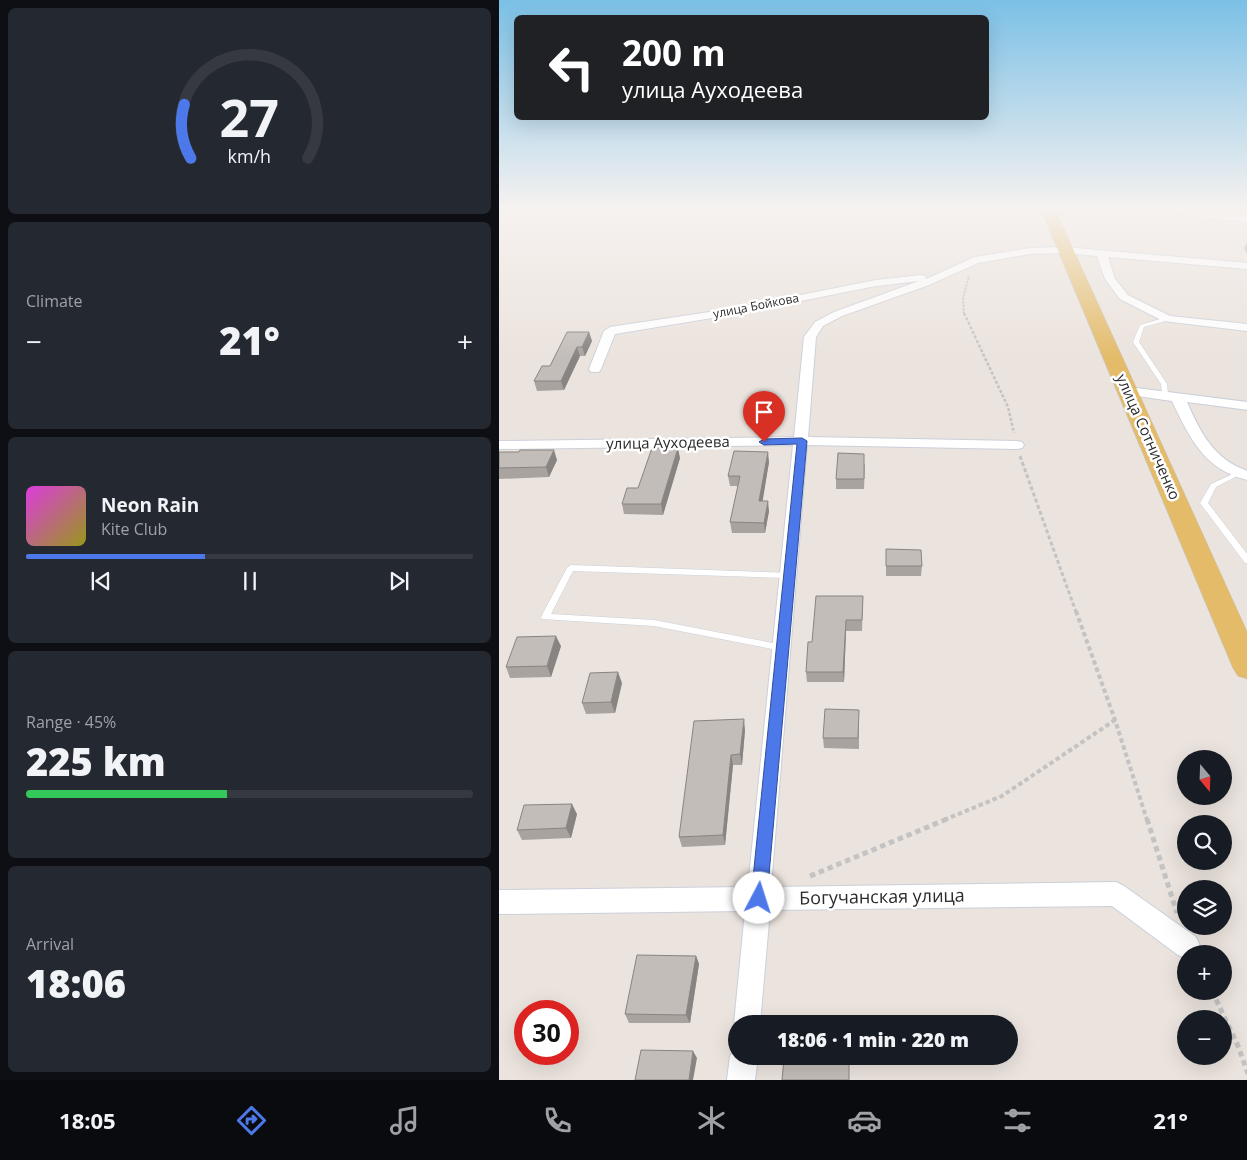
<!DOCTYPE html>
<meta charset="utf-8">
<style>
body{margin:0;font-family:"Open Sans",sans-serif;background:#242831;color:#f1f3f6;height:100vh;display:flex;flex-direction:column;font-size:19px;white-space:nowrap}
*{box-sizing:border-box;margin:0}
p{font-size:16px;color:#9ea1a6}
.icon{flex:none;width:28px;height:28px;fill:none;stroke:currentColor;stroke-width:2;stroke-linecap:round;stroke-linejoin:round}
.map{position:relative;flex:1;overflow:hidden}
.panel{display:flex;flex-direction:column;gap:8px;padding:8px;background:#0d0f14;width:499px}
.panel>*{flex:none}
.hud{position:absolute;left:15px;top:15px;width:475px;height:105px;border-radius:8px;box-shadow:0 5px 20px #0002;background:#202124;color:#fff;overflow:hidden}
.needle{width:32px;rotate:161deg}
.buttons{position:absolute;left:678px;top:750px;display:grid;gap:10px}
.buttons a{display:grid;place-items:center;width:55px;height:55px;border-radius:50%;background:#171b24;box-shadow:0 5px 20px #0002;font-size:25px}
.speed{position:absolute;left:15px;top:1000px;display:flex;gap:10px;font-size:25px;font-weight:700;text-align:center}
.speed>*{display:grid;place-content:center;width:65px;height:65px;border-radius:50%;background:#171b24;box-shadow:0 5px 20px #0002;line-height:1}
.speed .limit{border:8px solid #d22;background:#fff;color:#111}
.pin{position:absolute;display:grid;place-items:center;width:42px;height:42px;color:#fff;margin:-51px -21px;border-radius:50% 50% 50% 0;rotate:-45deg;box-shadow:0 0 5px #0007}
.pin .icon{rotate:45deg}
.me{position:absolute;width:55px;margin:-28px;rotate:5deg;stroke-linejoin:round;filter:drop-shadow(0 0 4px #0008)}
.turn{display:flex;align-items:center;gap:18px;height:105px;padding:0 25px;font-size:22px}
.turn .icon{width:65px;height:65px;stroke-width:2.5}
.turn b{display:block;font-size:35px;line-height:42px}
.big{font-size:38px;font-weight:800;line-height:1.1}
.panel .card{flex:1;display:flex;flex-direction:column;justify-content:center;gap:8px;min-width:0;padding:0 18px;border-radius:8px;background:#242831}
.panel .dial{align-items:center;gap:0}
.dial svg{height:130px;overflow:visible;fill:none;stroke:#363941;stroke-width:7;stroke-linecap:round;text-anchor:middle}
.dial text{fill:#f1f3f6;stroke:none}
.song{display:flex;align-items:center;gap:15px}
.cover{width:60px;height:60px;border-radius:8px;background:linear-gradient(135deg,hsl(300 70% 55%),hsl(60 70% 35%))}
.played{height:5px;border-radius:2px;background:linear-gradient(90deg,#4c78e9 40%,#363941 40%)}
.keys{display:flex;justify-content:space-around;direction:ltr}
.heat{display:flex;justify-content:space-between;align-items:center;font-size:28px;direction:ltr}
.charge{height:8px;border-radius:4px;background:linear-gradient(90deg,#34c759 45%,#363941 0)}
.trip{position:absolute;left:229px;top:1015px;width:290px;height:50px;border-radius:25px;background:#171b24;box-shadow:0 5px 20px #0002;font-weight:800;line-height:50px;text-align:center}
.menu{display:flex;height:80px;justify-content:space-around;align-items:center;background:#090b0e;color:#9ea1a6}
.menu .icon{width:35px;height:35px}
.menu .on{color:#4c78e9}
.menu b{font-size:22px;color:#f1f3f6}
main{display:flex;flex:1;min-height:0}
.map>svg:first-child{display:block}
</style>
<main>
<section class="panel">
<div class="card dial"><svg viewBox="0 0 100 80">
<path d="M14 69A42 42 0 1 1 86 69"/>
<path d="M14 69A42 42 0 0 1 10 36" stroke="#4c78e9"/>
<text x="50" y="56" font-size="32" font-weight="700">27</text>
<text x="50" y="72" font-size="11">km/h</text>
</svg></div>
<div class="card"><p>Climate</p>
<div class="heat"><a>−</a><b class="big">21°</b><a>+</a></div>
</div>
<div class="card">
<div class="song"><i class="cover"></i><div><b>Neon Rain</b><p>Kite Club</p></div></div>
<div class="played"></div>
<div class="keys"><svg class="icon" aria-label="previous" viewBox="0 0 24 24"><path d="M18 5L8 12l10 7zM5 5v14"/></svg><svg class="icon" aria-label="pause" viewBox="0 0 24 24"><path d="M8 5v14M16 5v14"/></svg><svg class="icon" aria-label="next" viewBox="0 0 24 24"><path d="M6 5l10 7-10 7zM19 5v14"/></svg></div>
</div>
<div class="card"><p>Range · 45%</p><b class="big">225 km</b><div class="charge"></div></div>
<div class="card"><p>Arrival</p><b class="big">18:06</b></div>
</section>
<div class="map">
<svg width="749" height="1080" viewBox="0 0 749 1080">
<rect width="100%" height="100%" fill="#ebe3dd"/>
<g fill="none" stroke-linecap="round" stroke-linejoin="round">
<!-- lane casing -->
<g stroke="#cbd0da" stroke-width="1">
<path id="lane" d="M668 317 671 319 670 320 645 327 640 342 668 384 669 394 666 396 663 394 662 384 634 342 641 325Z
M738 472 740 473 741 474 740 475 717 487 709 503 749 555V563H746L701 503 712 484Z
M72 565 293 573 294 575 293 577 290 578 74 571 52 614 155 620 284 645 287 646 288 648 287 650 284 651 155 626 43 619 42 617 68 568Z"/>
</g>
<!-- street casing -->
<g stroke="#cbd0da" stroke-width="2">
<path id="street" d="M668 207H683L696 211 749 216V222L695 217Z
M565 247 749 263V269L609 257 616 279 629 295 671 316 749 324V331L664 321 621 299 606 279 598 256 565 253 531 254 479 263 430 285 343 316 324 326 317 337 309 437 518 441 523 442 525 445 523 448 518 449 308 445 272 887 617 882 625 886 697 937 701 946 697 954H686V958L679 955 613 906 271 910 261 1024H238V1031L235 1024 246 911 0 914V890L249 887 294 445 0 449V441L295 437 305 337 316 322 335 312 420 281 377 286 237 314 116 334 102 369 100 372H92L90 369 105 331 111 327 237 308 377 280 422 275 426 276 427 279 476 257 531 248Z
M629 387 749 402V410L688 402C701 432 715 460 749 471V480C706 471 690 437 673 401L624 394 622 391 624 388Z
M238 1045V1056H259L256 1080H228L231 1056Z"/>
</g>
<!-- primary casing -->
<g stroke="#c3c3c3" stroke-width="1">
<path id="primary" d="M541 207H555L749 634V679L739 676 734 668Z"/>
</g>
<!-- path-far4 -->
<path stroke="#c3c3c3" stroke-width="2" stroke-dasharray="2.5 1" stroke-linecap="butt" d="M465 314 464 298 470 276"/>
<!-- path-far3 -->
<path stroke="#c3c3c3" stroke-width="2.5" stroke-dasharray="3 2" stroke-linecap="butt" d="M465 313 509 407 515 433"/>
<!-- path-far2 -->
<path stroke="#c3c3c3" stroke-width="3" stroke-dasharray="4 2.5" stroke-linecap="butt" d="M521 456 577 612"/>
<!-- path-far1 -->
<path stroke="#c3c3c3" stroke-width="4" stroke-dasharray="4.5 3" stroke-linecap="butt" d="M577 611 616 720 648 820
M445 820 503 796 616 720"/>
<!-- path -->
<path stroke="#c3c3c3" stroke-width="5" stroke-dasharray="5.5 4" stroke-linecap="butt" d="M648 819 678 913
M311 876 448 819
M713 991 739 1046 749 1074"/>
<!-- lane -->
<use href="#lane" fill="#fff" fill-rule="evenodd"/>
<!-- street -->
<use href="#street" fill="#fff" fill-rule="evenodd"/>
<!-- primary -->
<use href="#primary" fill="#e3bb69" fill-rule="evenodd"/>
</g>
<!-- wall -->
<path fill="#a8a39f" d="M749 241V256L745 248Z
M90 332 93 341 86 356H81L65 390 38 391 35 381Z
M0 452H20L58 460 50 477 0 479Z
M181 458 164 515 125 514 123 504 139 488Z
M270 462 263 501 270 511 266 533H233L231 522 239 486H231L229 476Z
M366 464 365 489H337V479Z
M387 549 423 566 422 576H387Z
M364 596 363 631H347L345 682H308L307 672 313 642Z
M62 646 52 677 11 678 7 667Z
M123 683 116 713 87 714 83 703Z
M360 720V749L325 748 324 738Z
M246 730 243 765H234L226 845 183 847 180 837Z
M78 814 72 838 23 840 18 830Z
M197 956 200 964 191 1023H130L126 1014Z"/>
<!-- shaded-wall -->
<path fill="#888482" d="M90 332 93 341 86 356 83 347Z
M78 347 81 356 65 390 62 381Z
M179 448 181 458 164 515 162 504Z
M55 450 58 460 50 477 47 467Z
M269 452 270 462 262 511 260 501Z
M269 501 270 511 266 533 265 523Z
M347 620V631L345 682 344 672Z
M57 636 62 646 52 677 48 666Z
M119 672 123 683 116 713 112 702Z
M245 719 246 730 243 765 241 754Z
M232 755 234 765 226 845 224 835Z
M73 804 78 814 72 838 67 828Z
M197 956 200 964 191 1023 187 1015Z
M194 1051 198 1058 194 1080H190Z"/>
<!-- building -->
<path fill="#c3bdb9" stroke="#888482" d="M68 332H90L83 347H78L62 381H35L43 366H51Z
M153 448H179L162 504H123L128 488H139Z
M21 450H55L47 467 0 468V452H20Z
M235 451 269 452 260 501H269L265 523 231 522 241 476H229Z
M339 453 365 454V479H337Z
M387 549 422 550 423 566H387Z
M317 596H364L363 620H347L344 672H307L309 642H313Z
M57 636 48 666 7 667 18 637Z
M119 672 112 702 83 703 91 673Z
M326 709 360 710 359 738H324Z
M245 719 241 754 232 755 224 835 180 837 195 721Z
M73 804 67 828 18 830 25 805Z
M138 955 197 956 187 1015 126 1014Z
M142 1050 194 1051 190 1080H136Z
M285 1059 350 1060V1080H283Z"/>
<!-- sky -->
<linearGradient id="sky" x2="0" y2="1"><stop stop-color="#7bc0e6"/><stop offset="0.58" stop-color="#f6f2f0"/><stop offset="1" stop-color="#f6f2f0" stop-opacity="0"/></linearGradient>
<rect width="749" height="359" fill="url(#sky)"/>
<!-- route -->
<path fill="#4c78e9" stroke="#314e97" d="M303 438 308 441 268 898 266 904 260 906 254 904 252 898 298 444 265 445 260 442 265 439Z"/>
<g text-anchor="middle" stroke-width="5" stroke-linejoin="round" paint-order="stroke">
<!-- far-street labels -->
<g font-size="12" fill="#2a2a2a" stroke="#fff">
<text transform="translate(257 306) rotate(-11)" y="4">улица Бойкова</text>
</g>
<!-- street labels -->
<g font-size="15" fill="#2a2a2a" stroke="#fff">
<text transform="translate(649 437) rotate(66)" y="5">улица Сотниченко</text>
<text transform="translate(169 443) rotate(-1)" y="5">улица Ауходеева</text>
</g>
<!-- near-street labels -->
<g font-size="18" fill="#2a2a2a" stroke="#fff">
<text transform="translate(383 897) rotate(-1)" y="6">Богучанская улица</text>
</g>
</g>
</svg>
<div class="buttons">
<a><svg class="needle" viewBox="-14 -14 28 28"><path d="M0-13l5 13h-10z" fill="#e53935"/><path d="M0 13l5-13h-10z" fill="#9ea1a6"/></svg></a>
<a><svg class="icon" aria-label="search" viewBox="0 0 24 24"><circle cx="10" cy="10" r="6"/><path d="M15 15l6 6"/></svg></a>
<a><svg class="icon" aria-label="layers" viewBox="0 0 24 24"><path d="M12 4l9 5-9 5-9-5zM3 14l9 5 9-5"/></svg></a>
<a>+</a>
<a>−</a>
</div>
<div class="speed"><div class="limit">30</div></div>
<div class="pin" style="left:265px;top:442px;background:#d93025"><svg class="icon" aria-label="arrive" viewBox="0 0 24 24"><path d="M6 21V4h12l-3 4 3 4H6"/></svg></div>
<svg class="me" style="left:260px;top:898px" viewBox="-20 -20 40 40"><circle r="19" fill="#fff"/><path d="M0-13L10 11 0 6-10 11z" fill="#4c78e9"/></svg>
<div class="trip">18:06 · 1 min · 220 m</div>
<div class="hud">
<div class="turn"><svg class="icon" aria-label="left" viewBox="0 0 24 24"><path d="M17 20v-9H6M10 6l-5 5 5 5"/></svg><div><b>200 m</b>улица Ауходеева</div></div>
</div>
</div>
</main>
<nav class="menu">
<b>18:05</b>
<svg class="icon on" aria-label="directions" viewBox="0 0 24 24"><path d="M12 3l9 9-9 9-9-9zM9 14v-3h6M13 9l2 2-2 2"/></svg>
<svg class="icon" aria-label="music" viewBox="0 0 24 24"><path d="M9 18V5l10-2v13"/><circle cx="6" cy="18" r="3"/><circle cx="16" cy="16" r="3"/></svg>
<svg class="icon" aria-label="phone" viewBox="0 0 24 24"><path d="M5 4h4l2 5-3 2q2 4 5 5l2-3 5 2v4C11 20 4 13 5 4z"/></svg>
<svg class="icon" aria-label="climate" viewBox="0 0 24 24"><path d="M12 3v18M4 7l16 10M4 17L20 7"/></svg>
<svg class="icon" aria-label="car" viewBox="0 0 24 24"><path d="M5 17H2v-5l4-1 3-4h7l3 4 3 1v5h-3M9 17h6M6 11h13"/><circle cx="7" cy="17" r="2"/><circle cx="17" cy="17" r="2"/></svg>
<svg class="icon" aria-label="filters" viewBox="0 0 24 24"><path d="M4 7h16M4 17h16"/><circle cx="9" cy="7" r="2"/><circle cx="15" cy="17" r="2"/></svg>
<b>21°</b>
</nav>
